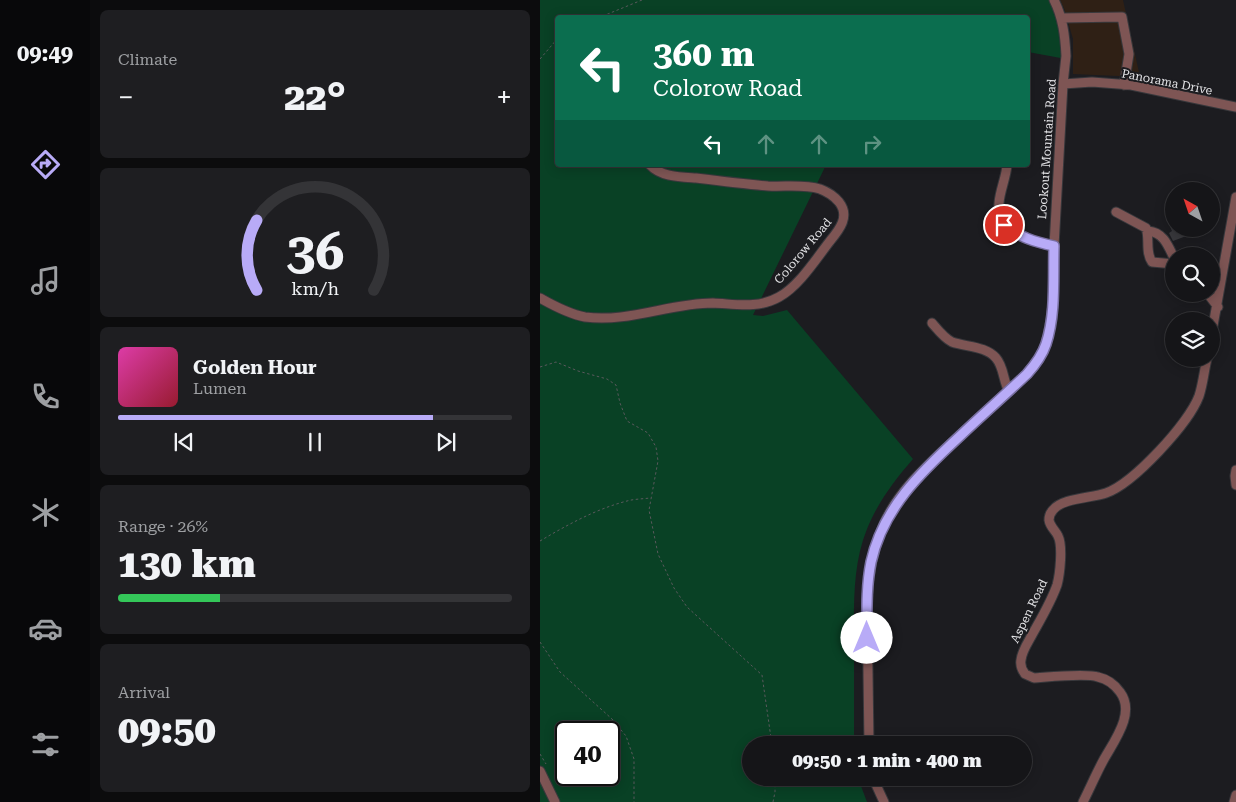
<!DOCTYPE html>
<meta charset="utf-8">
<style>
body{margin:0;font-family:"Roboto Serif",serif;background:#1e1e21;color:#f1f3f6;height:100vh;display:flex;flex-direction:column;font-size:19px;white-space:nowrap}
*{box-sizing:border-box;margin:0}
p{font-size:16px;color:#9d9fa2}
.icon{flex:none;width:28px;height:28px;fill:none;stroke:currentColor;stroke-width:2;stroke-linecap:round;stroke-linejoin:round}
.map{position:relative;flex:1;overflow:hidden}
.drawer{display:flex;flex-direction:column;gap:10px;padding:10px;background:#0c0c0d;width:450px}
.drawer>*{flex:none}
.guide{position:absolute;left:15px;top:15px;width:475px;height:152px;border-radius:5px;box-shadow:0 2px 12px #0003,0 0 0 1px #343437;background:#0b6e4f;color:#fff;overflow:hidden}
.needle{width:32px;rotate:320deg}
.tools{position:absolute;left:625px;top:182px;display:grid;gap:10px}
.tools a{display:grid;place-items:center;width:55px;height:55px;border-radius:50%;background:#151518;box-shadow:0 2px 12px #0003,0 0 0 1px #343437;font-size:25px}
.speed{position:absolute;left:15px;top:721px;display:flex;gap:10px;font-size:25px;font-weight:700;text-align:center}
.speed>*{display:grid;place-content:center;width:65px;height:65px;border-radius:50%;background:#151518;box-shadow:0 2px 12px #0003,0 0 0 1px #343437;line-height:1}
.speed .limit{border:2px solid #111;border-radius:8px;background:#fff;color:#111}
.pin{position:absolute;display:grid;place-items:center;width:42px;height:42px;color:#fff;margin:-21px;border:2px solid #fff;border-radius:50%;box-shadow:0 1px 5px #0007}
.me{position:absolute;width:55px;margin:-28px;rotate:0deg;stroke-linejoin:round;filter:drop-shadow(0 0 4px #0008)}
.turn{display:flex;align-items:center;gap:18px;height:105px;padding:0 15px;font-size:22px}
.turn .icon{width:65px;height:65px;stroke-width:2.5}
.turn b{display:block;font-size:35px;line-height:42px}
.lanes{display:flex;align-items:center;height:48px;padding:0 15px;background:#0003;justify-content:center;gap:25px;direction:ltr}
.lanes .off{opacity:.35}
.big{font-size:38px;font-weight:800;line-height:1.1}
.drawer .tile{flex:1;display:flex;flex-direction:column;justify-content:center;gap:8px;min-width:0;padding:0 18px;border-radius:8px;background:#1e1e21}
.drawer .dial{align-items:center;gap:0}
.dial svg{height:130px;overflow:visible;fill:none;stroke:#343437;stroke-width:7;stroke-linecap:round;text-anchor:middle}
.dial text{fill:#f1f3f6;stroke:none}
.song{display:flex;align-items:center;gap:15px}
.cover{width:60px;height:60px;border-radius:8px;background:linear-gradient(135deg,hsl(320 70% 55%),hsl(350 70% 35%))}
.played{height:5px;border-radius:2px;background:linear-gradient(90deg,#b8abf7 80%,#343437 80%)}
.keys{display:flex;justify-content:space-around;direction:ltr}
.heat{display:flex;justify-content:space-between;align-items:center;font-size:28px;direction:ltr}
.charge{height:8px;border-radius:4px;background:linear-gradient(90deg,#34c759 26%,#343437 0)}
.trip{position:absolute;left:202px;top:736px;width:290px;height:50px;border-radius:25px;background:#151518;box-shadow:0 2px 12px #0003,0 0 0 1px #343437;font-weight:800;line-height:50px;text-align:center}
main{display:flex;flex:1;min-height:0}
.tab-bar{display:flex;flex-direction:column;width:90px;justify-content:space-around;align-items:center;background:#08080a;color:#9d9fa2}
.tab-bar .icon{width:35px;height:35px}
.tab-bar .selected{color:#b8abf7}
.tab-bar b{font-size:22px;color:#f1f3f6}
.map>svg:first-child{display:block}
</style>
<main>
<nav class="tab-bar">
<b>09:49</b>
<svg class="icon selected" aria-label="directions" viewBox="0 0 24 24"><path d="M12 3l9 9-9 9-9-9zM9 14v-3h6M13 9l2 2-2 2"/></svg>
<svg class="icon" aria-label="music" viewBox="0 0 24 24"><path d="M9 18V5l10-2v13"/><circle cx="6" cy="18" r="3"/><circle cx="16" cy="16" r="3"/></svg>
<svg class="icon" aria-label="phone" viewBox="0 0 24 24"><path d="M5 4h4l2 5-3 2q2 4 5 5l2-3 5 2v4C11 20 4 13 5 4z"/></svg>
<svg class="icon" aria-label="climate" viewBox="0 0 24 24"><path d="M12 3v18M4 7l16 10M4 17L20 7"/></svg>
<svg class="icon" aria-label="car" viewBox="0 0 24 24"><path d="M5 17H2v-5l4-1 3-4h7l3 4 3 1v5h-3M9 17h6M6 11h13"/><circle cx="7" cy="17" r="2"/><circle cx="17" cy="17" r="2"/></svg>
<svg class="icon" aria-label="filters" viewBox="0 0 24 24"><path d="M4 7h16M4 17h16"/><circle cx="9" cy="7" r="2"/><circle cx="15" cy="17" r="2"/></svg>
</nav>
<section class="drawer">
<div class="tile"><p>Climate</p>
<div class="heat"><a>−</a><b class="big">22°</b><a>+</a></div>
</div>
<div class="tile dial"><svg viewBox="0 0 100 80">
<path d="M14 69A42 42 0 1 1 86 69"/>
<path d="M14 69A42 42 0 0 1 14 26" stroke="#b8abf7"/>
<text x="50" y="56" font-size="32" font-weight="700">36</text>
<text x="50" y="72" font-size="11">km/h</text>
</svg></div>
<div class="tile">
<div class="song"><i class="cover"></i><div><b>Golden Hour</b><p>Lumen</p></div></div>
<div class="played"></div>
<div class="keys"><svg class="icon" aria-label="previous" viewBox="0 0 24 24"><path d="M18 5L8 12l10 7zM5 5v14"/></svg><svg class="icon" aria-label="pause" viewBox="0 0 24 24"><path d="M8 5v14M16 5v14"/></svg><svg class="icon" aria-label="next" viewBox="0 0 24 24"><path d="M6 5l10 7-10 7zM19 5v14"/></svg></div>
</div>
<div class="tile"><p>Range · 26%</p><b class="big">130 km</b><div class="charge"></div></div>
<div class="tile"><p>Arrival</p><b class="big">09:50</b></div>
</section>
<div class="map">
<svg width="696" height="802" viewBox="0 0 696 802">
<rect width="100%" height="100%" fill="#1c1c20"/>
<!-- commercial -->
<path fill="#2f2015" d="M520 0H583L600 77 533 74V39L524 8Z"/>
<!-- green -->
<path fill="#094125" fill-rule="evenodd" d="M0 0H510L521 28 526 59 488 52V18H18V165H286L213 315 223 316 247 310 373 459C354 481 338 502 327 529 312 566 314 607 314 646 314 679 314 712 314 745H211V778H318L327 802H0ZM26 732H69V775H26Z"/>
<!-- building -->
<path fill="#38383c" d="M634 211V229H646L649 235 633 241 629 233 632 231 625 215Z"/>
<g fill="none" stroke-linecap="round" stroke-linejoin="round">
<!-- minor casing -->
<g stroke="#38383c" stroke-width="11">
<path id="minor" d="M521 18 582 17 589 54 584 85
M523 84 552 82 591 85 696 107
M467 165C466 178 460 190 459 203 456 234 490 241 514 246
M576 212 606 228C610 238 605 252 612 262L634 264
M608 231C623 232 628 245 634 258
M668 294 678 307
M0 298C14 306 29 314 45 317 88 323 130 303 173 303 196 304 218 309 239 297 259 286 276 259 290 241 300 229 310 216 299 202 294 196 288 192 280 189 264 184 245 187 228 186 204 184 180 181 156 178 140 177 121 177 110 165
M392 323C398 330 404 338 412 342 426 347 446 346 456 358 464 367 463 381 469 391
M671 337 696 197
M696 470 695 476 696 485
M329 745 327 601C328 575 333 550 343 526 358 490 391 462 419 436 442 416 465 395 487 374L499 359 506 344 510 325 513 304 514 246 523 84 526 56C525 36 523 18 514 0
M0 771 15 802
M333 778 344 802
M543 802C550 788 556 774 563 761 574 741 596 713 580 692 575 685 567 679 558 677 546 673 509 677 494 678L485 674C482 670 480 665 481 660 482 650 489 641 493 633 502 617 511 602 517 585 520 574 523 546 518 536 516 531 510 527 509 520 509 516 510 513 513 510 522 498 552 498 566 493 594 483 649 423 659 396 663 384 664 371 667 359
M694 802 696 795"/>
</g>
<!-- path -->
<path stroke="#59595c" stroke-width="1" stroke-dasharray="2.5 2.5" stroke-linecap="butt" d="M58 18 102 0
M0 59 18 38
M0 367 16 362 38 371 67 379 76 385 80 403 87 421 108 433 116 447 118 461 109 510 118 554 134 588 147 607 222 675 232 745
M0 541C27 525 56 509 87 501 94 499 102 499 110 498
M0 642 20 672 72 719 86 736 94 759V802
M0 754 6 764
M233 802 235 792V778"/>
<!-- minor -->
<use href="#minor" stroke="#7e5554" stroke-width="9"/>
</g>
<g fill="none" stroke-linecap="round" stroke-linejoin="round">
<!-- route casing -->
<g stroke="#786fa1" stroke-width="12">
<path id="route" d="M327 638C327 612 326 587 331 562 343 508 381 472 420 436 442 415 465 395 487 374 495 365 502 356 506 344 516 314 513 278 514 246 495 242 479 237 464 225"/>
</g>
<!-- route -->
<use href="#route" stroke="#b8abf7" stroke-width="9"/>
</g>
<g text-anchor="middle" stroke-width="4" stroke-linejoin="round" paint-order="stroke">
<!-- street labels -->
<g font-size="12" fill="#e4e4e7" stroke="#1c1c20">
<text transform="translate(627 82) rotate(11)" y="4">Panorama Drive</text>
<text transform="translate(507 149) rotate(-86)" y="4">Lookout Mountain Road</text>
<text transform="translate(263 251) rotate(-50)" y="4">Colorow Road</text>
<text transform="translate(489 611) rotate(-64)" y="4">Aspen Road</text>
</g>
</g>
</svg>
<div class="tools">
<a><svg class="needle" viewBox="-14 -14 28 28"><path d="M0-13l5 13h-10z" fill="#e53935"/><path d="M0 13l5-13h-10z" fill="#9d9fa2"/></svg></a>
<a><svg class="icon" aria-label="search" viewBox="0 0 24 24"><circle cx="10" cy="10" r="6"/><path d="M15 15l6 6"/></svg></a>
<a><svg class="icon" aria-label="layers" viewBox="0 0 24 24"><path d="M12 4l9 5-9 5-9-5zM3 14l9 5 9-5"/></svg></a>
</div>
<div class="speed"><div class="limit">40</div></div>
<div class="pin" style="left:464px;top:225px;background:#d93025"><svg class="icon" aria-label="arrive" viewBox="0 0 24 24"><path d="M6 21V4h12l-3 4 3 4H6"/></svg></div>
<svg class="me" style="left:327px;top:638px" viewBox="-20 -20 40 40"><circle r="19" fill="#fff"/><path d="M0-13L10 11 0 6-10 11z" fill="#b8abf7"/></svg>
<div class="trip">09:50 · 1 min · 400 m</div>
<div class="guide">
<div class="turn"><svg class="icon" aria-label="left" viewBox="0 0 24 24"><path d="M17 20v-9H6M10 6l-5 5 5 5"/></svg><div><b>360 m</b>Colorow Road</div></div>
<div class="lanes"><svg class="icon" aria-label="left" viewBox="0 0 24 24"><path d="M17 20v-9H6M10 6l-5 5 5 5"/></svg><svg class="icon off" aria-label="ahead" viewBox="0 0 24 24"><path d="M12 20V5M6 11l6-6 6 6"/></svg><svg class="icon off" aria-label="ahead" viewBox="0 0 24 24"><path d="M12 20V5M6 11l6-6 6 6"/></svg><svg class="icon off" aria-label="right" viewBox="0 0 24 24"><path d="M7 20v-9h11M14 6l5 5-5 5"/></svg></div>
</div>
</div>
</main>
